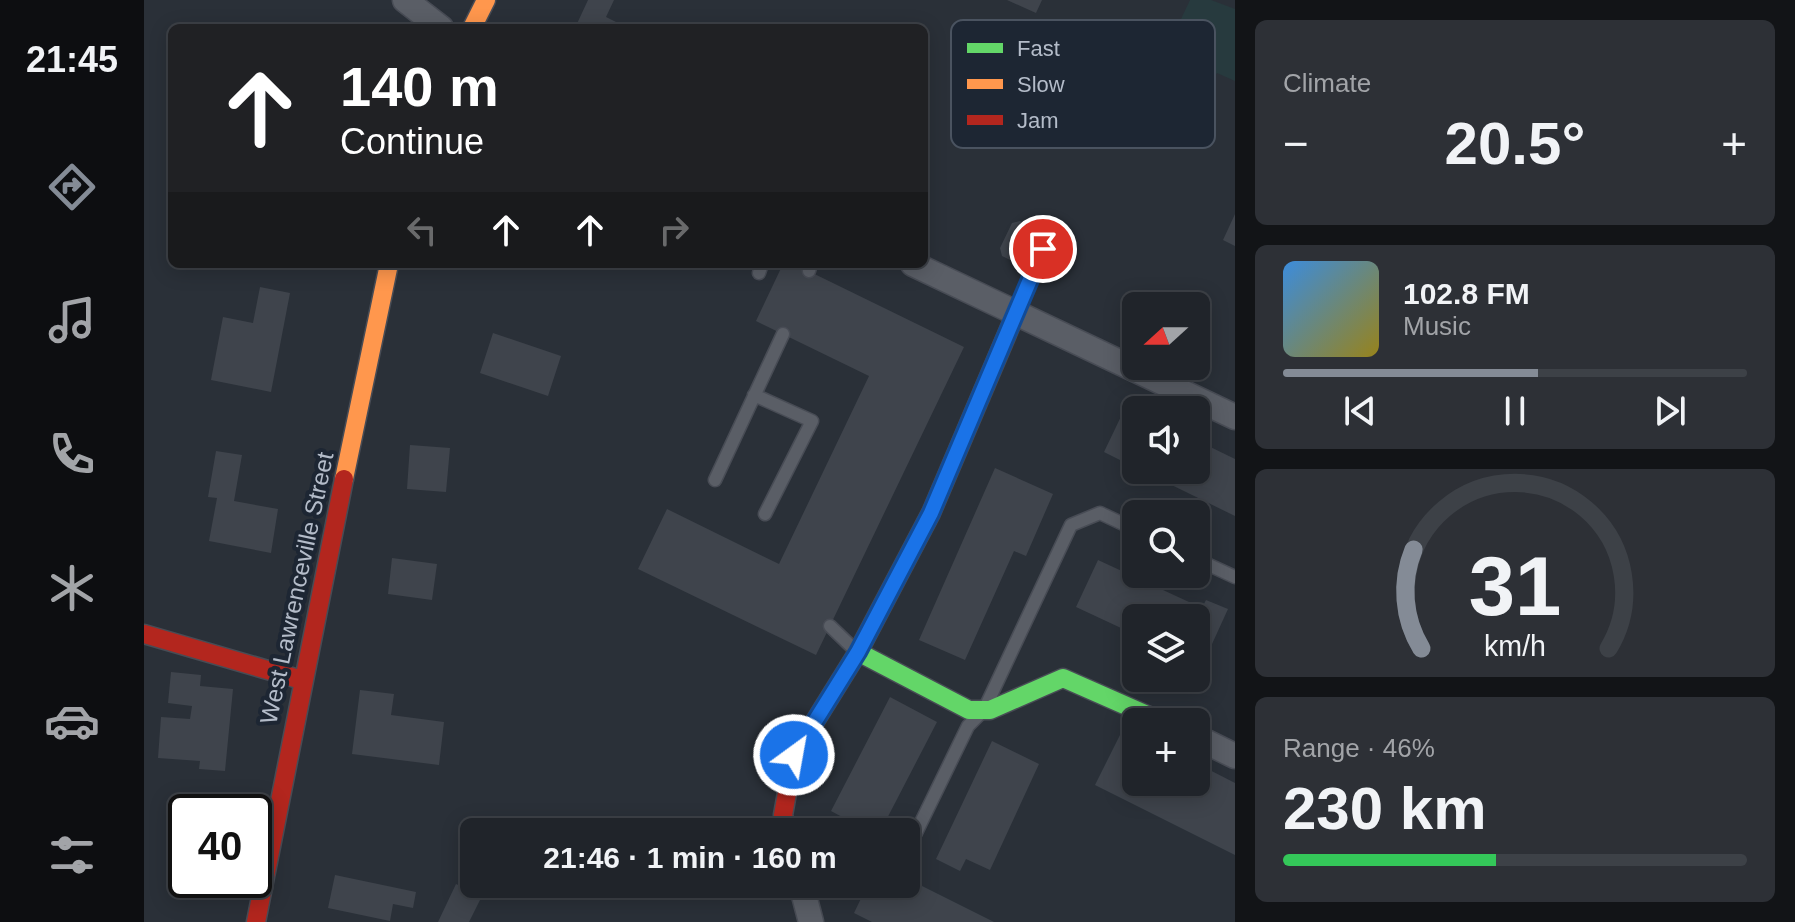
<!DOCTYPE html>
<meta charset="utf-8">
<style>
body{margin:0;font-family:Arial,sans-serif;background:#2d3036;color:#f1f3f6;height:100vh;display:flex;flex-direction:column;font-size:30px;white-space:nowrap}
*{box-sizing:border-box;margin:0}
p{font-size:26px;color:#a2a4a8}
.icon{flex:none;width:44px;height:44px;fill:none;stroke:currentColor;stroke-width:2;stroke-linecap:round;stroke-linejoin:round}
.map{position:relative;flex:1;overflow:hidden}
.drawer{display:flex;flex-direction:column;gap:20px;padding:20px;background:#121417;width:560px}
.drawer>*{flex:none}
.hud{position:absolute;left:24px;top:24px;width:760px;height:244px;border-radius:12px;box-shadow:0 4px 20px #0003,0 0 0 2px #3d4147;background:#202124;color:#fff;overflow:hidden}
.needle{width:52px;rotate:249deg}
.buttons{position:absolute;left:978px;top:292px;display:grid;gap:16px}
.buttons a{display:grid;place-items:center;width:88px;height:88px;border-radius:12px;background:#20242a;box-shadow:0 4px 20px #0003,0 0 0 2px #3d4147;font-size:40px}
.speed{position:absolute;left:24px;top:794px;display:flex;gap:16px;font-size:40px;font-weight:700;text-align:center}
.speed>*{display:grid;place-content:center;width:104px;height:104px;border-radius:50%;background:#20242a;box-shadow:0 4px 20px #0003,0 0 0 2px #3d4147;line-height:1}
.speed .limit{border:4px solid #111;border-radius:12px;background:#fff;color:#111}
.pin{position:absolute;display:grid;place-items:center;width:68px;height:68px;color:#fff;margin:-34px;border:4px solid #fff;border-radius:50%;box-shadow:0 2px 8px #0007}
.me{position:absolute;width:88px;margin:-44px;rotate:32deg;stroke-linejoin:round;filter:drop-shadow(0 0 6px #0008)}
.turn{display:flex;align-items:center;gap:28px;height:168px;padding:0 40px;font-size:36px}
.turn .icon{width:104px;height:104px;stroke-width:2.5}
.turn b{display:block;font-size:56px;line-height:68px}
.lanes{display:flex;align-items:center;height:76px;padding:0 40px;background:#0003;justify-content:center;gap:40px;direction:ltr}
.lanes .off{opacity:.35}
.big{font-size:60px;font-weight:600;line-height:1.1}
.drawer .tile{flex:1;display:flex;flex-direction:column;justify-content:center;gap:12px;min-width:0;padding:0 28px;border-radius:12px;background:#2d3036}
.drawer .dial{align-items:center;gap:0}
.dial svg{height:208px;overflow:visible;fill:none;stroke:#3d4147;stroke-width:7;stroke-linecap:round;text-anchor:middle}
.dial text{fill:#f1f3f6;stroke:none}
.song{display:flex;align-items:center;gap:24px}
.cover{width:96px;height:96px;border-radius:12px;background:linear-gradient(135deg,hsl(210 70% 55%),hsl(50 70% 35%))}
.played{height:8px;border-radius:4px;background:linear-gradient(90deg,#848b96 55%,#3d4147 55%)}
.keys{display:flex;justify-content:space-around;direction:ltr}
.heat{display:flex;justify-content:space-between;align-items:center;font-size:44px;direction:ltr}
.charge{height:12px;border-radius:6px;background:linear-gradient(90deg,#34c759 46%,#3d4147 0)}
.trip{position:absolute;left:316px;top:818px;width:460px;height:80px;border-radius:12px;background:#20242a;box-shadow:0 4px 20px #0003,0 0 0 2px #3d4147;font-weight:600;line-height:80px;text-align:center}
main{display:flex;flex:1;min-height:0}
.menu{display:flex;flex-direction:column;width:144px;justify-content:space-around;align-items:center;background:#0d0e11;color:#a2a4a8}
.menu .icon{width:56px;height:56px}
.menu .current{color:#848b96}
.menu b{font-size:36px;color:#f1f3f6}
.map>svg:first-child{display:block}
</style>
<main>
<nav class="menu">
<b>21:45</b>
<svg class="icon current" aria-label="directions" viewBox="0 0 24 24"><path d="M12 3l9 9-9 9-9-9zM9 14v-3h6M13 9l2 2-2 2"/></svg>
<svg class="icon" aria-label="music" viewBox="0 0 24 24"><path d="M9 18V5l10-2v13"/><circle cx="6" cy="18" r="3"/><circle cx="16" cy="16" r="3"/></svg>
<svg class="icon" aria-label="phone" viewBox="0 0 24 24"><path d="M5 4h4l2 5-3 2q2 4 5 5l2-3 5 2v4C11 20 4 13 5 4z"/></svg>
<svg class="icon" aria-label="climate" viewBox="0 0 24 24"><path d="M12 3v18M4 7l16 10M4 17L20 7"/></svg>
<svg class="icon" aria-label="car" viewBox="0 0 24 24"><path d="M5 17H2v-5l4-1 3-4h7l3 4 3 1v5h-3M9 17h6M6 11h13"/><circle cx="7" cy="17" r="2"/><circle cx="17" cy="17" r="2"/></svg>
<svg class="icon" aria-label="filters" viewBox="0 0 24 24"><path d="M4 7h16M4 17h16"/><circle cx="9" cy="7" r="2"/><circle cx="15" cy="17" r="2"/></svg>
</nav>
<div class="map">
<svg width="1091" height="922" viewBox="0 0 1091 922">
<rect width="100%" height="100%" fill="#2a3038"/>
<!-- green -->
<path fill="#273a3e" d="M1046 0H1067L1091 9V81L1073 73C1065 85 1058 89 1043 85L1033 68 1035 58 1021 53Z"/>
<!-- building -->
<path fill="#3f444c" d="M444 0H470L462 17 484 28H431Z
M863 0H898L892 13Z
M1091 214V246L1079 240Z
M876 221 898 233 881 267 858 256 856 248 868 223Z
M639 264H650L820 347 672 655 494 569 523 509 635 564 725 376 612 321Z
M116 287 146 293 127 392 67 380 79 317 109 323Z
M349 333 417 356 404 396 336 373Z
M982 406 992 411V468L960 452Z
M1052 440 1091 459V516L997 470H1052Z
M266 445 306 448 302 492 263 489Z
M72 451 98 455 90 501 134 509 127 553 65 541 73 498 64 497Z
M851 468 909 494 882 556 870 551 821 660 775 640Z
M248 558 293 564 288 600 244 594Z
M954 560 1058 608 1062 600 1084 609 1058 666 1052 663V618H992V635L932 607Z
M27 672 57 675 56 686 89 689 81 771 55 769 56 761 14 758 17 717 46 719 48 706 24 703Z
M216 690 250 694 247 715 300 722 295 765 208 754Z
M746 697 793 722 736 832H726L687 811Z
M980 727 992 733V782H1052V763L1091 783V855L951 785Z
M848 741 895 764 846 870 822 859 816 871 792 859Z
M191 875 272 892 269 908 249 904 246 921 184 908Z
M762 878 850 922H728L710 913 724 884H762Z
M312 884 338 896 325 922H294Z"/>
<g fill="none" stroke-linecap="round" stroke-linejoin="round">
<!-- lane casing -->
<g stroke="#484c55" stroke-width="15">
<path id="lane" d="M665 271 667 264
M615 273 618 264
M872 312 899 249
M610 395 668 421 621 514
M571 480 639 334
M1052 559 1091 577
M686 626 711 650
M767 843 824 726 840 710 927 525 956 513 992 530"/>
</g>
<!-- street casing -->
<g stroke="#484c55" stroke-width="27">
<path id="street" d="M261 0 297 28
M769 264 1091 417
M1052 737 1091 756
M657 884 667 922"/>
</g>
<!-- fast casing -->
<g stroke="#484c55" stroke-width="21">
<path id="fast" d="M714 652 825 710H846L919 678 1019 722"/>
</g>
<!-- slow casing -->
<g stroke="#484c55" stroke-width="21">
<path id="slow" d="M328 28 342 0
M200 479 245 264"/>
</g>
<!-- jam casing -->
<g stroke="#484c55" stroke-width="21">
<path id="jam" d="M0 634 158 680
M643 832 639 815 650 755 714 652 787 513 872 313
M112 922 200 479"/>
</g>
<!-- lane -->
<use href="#lane" stroke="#5a5e66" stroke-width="12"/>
<!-- street -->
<use href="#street" stroke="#5a5e66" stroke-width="24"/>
<!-- fast -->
<use href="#fast" stroke="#63d668" stroke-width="18"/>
<!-- slow -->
<use href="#slow" stroke="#ff974d" stroke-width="18"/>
<!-- jam -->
<use href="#jam" stroke="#b3261e" stroke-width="18"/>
</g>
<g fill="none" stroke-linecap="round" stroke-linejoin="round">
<!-- route casing -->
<g stroke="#114b97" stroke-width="20">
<path id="route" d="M650 755 714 652 787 513 899 249"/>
</g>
<!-- route -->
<use href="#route" stroke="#1a73e8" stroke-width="14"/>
</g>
<g text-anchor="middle" stroke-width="8" stroke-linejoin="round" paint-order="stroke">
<!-- street labels -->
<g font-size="24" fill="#b4bcc9" stroke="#1d2633">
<text transform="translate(153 588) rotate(-78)" y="8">West Lawrenceville Street</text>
</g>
</g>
<!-- legend -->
<rect x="807" y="20" width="264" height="128" rx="12" fill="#1d2633" stroke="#4a5360" stroke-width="2"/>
<rect x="823" y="43" width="36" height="10" fill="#63d668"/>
<rect x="823" y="79" width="36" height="10" fill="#ff974d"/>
<rect x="823" y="115" width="36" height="10" fill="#b3261e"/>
<g font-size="22" fill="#b4bcc9">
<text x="873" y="56">Fast</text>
<text x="873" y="92">Slow</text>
<text x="873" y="128">Jam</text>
</g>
</svg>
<div class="buttons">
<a><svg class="needle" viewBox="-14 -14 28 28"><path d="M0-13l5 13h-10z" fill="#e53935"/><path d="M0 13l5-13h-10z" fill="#a2a4a8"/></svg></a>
<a><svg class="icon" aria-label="sound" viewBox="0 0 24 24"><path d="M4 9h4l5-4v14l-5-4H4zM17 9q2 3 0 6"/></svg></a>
<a><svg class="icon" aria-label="search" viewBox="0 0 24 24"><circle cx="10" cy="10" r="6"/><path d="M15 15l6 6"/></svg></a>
<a><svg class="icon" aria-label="layers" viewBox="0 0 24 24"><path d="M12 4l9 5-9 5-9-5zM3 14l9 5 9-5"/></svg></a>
<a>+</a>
</div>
<div class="speed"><div class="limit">40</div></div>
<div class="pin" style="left:899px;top:249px;background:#d93025"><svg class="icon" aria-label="arrive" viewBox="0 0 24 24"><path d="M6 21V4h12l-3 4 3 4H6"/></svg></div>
<svg class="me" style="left:650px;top:755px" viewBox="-20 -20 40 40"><circle r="17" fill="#1a73e8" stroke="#fff" stroke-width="3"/><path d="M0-11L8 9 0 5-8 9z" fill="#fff"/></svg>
<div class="trip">21:46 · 1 min · 160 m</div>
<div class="hud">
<div class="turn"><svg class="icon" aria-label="ahead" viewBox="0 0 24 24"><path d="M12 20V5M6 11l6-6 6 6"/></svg><div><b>140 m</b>Continue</div></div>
<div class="lanes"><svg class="icon off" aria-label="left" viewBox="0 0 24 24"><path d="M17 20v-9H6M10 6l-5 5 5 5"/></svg><svg class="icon" aria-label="ahead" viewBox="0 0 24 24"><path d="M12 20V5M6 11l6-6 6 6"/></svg><svg class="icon" aria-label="ahead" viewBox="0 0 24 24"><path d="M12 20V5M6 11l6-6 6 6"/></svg><svg class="icon off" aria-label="right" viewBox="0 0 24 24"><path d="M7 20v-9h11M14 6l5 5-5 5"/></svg></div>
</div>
</div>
<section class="drawer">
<div class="tile"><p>Climate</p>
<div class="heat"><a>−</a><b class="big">20.5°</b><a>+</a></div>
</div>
<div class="tile">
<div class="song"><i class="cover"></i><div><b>102.8 FM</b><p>Music</p></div></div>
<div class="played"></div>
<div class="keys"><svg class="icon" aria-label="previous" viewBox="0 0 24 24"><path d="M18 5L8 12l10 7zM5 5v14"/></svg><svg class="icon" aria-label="pause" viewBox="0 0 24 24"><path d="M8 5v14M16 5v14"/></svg><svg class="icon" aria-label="next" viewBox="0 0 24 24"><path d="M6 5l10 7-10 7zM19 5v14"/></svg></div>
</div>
<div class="tile dial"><svg viewBox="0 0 100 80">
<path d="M14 69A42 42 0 1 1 86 69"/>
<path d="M14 69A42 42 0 0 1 11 31" stroke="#848b96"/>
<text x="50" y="56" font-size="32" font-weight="700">31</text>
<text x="50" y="72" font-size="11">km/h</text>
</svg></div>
<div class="tile"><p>Range · 46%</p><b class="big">230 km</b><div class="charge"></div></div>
</section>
</main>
